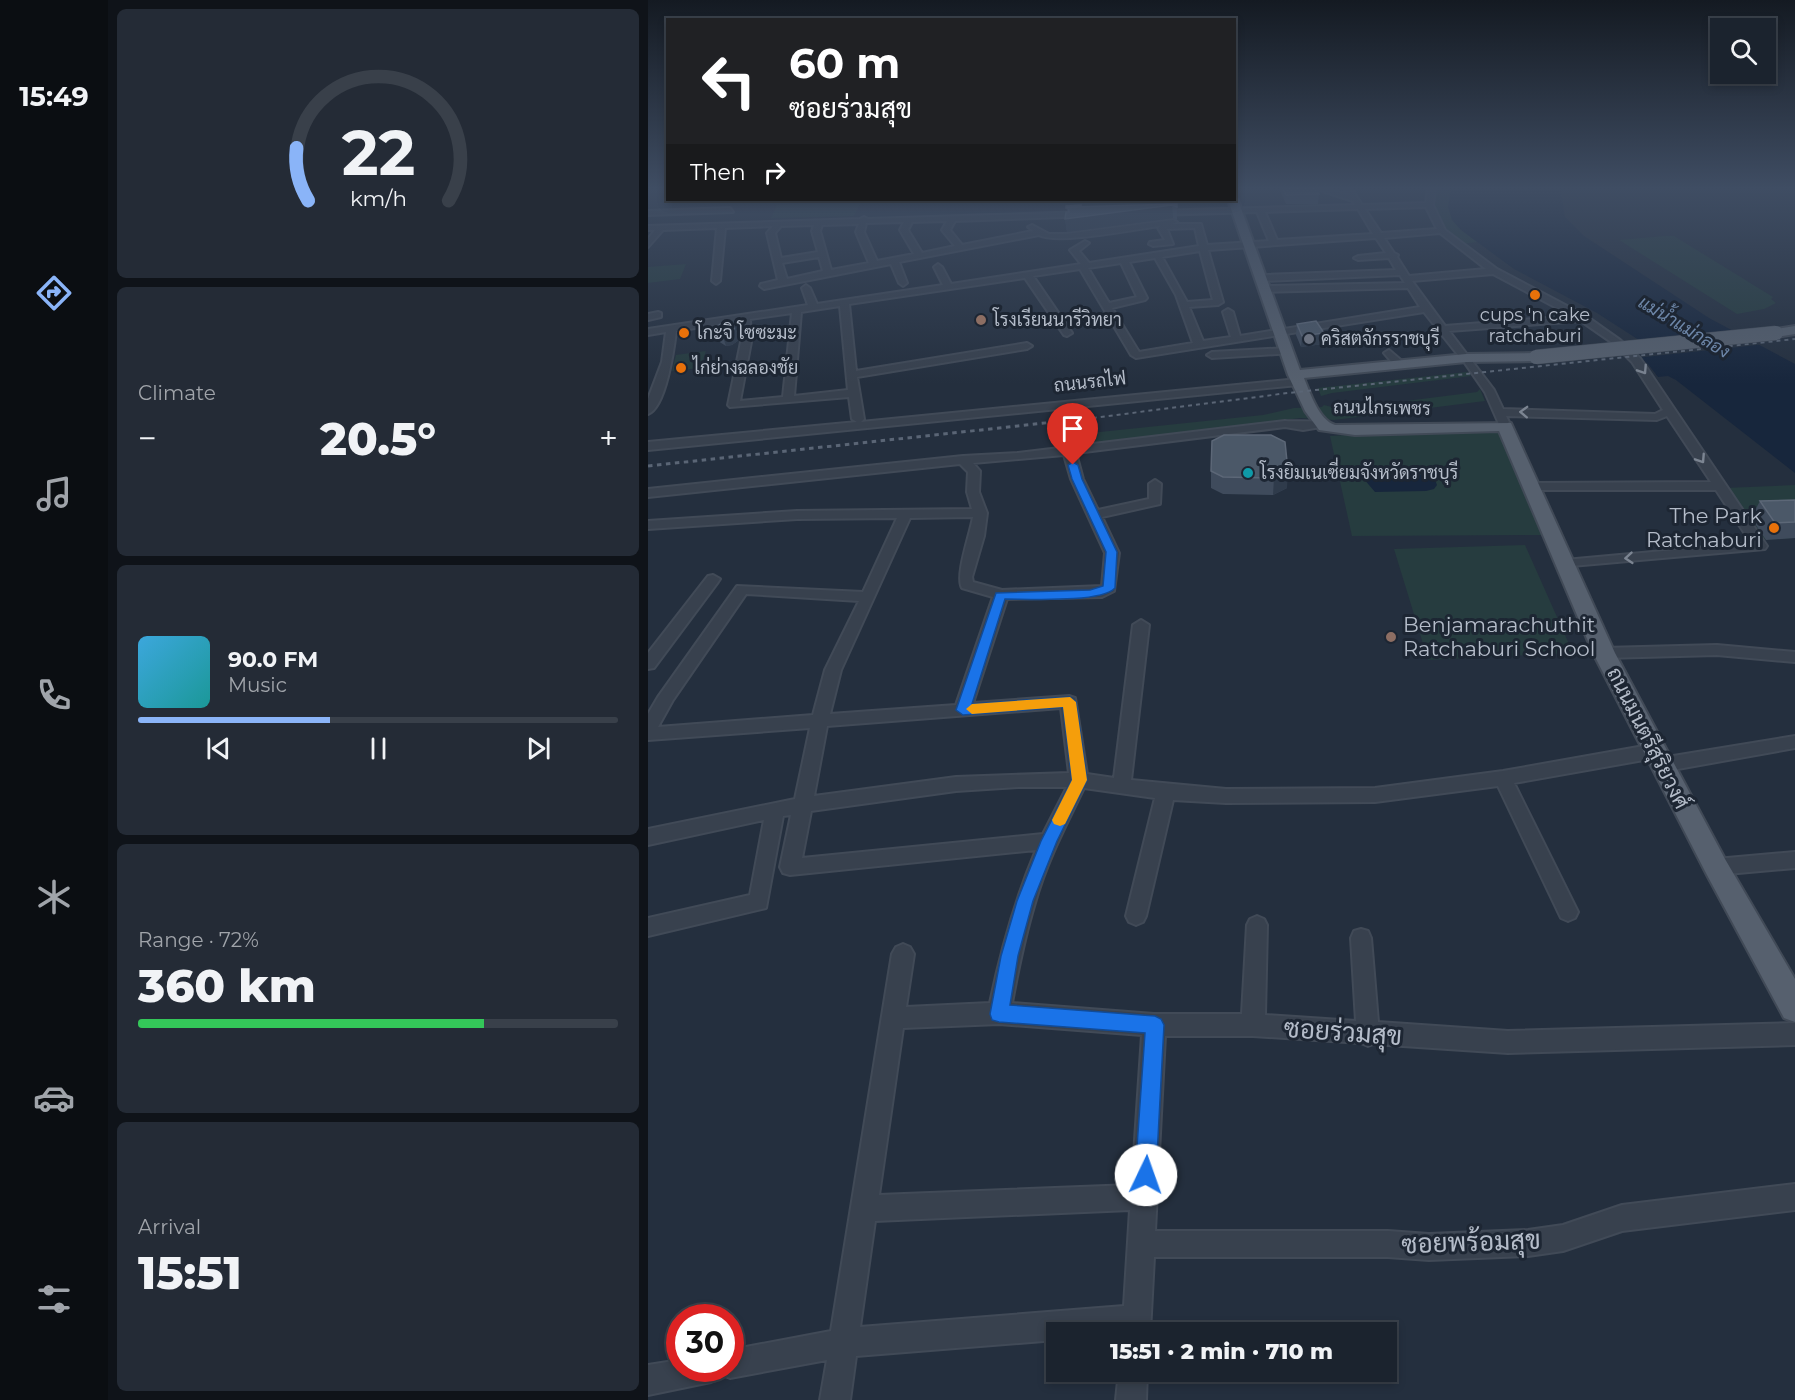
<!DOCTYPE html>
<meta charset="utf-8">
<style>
body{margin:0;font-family:Montserrat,Sarabun,sans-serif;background:#242b36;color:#f1f3f6;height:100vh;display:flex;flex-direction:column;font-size:22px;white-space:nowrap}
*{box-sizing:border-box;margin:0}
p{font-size:20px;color:#a0a4aa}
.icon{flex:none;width:33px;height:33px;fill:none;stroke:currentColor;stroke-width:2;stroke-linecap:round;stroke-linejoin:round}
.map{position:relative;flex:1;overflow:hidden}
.panel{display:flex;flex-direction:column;gap:9px;padding:9px;background:#0f1319;width:540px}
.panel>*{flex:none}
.hud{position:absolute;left:18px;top:18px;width:570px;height:183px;border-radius:0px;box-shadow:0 3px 9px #0003,0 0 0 2px #39404a;background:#202124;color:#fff;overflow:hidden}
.fabs{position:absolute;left:1062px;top:18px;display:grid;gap:12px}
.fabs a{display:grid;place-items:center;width:66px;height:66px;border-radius:0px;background:#1b232e;box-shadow:0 3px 9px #0003,0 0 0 2px #39404a;font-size:30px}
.speed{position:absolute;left:18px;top:1304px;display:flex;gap:12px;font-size:30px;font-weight:700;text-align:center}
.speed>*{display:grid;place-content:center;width:78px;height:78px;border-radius:50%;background:#1b232e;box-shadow:0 3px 9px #0003,0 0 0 2px #39404a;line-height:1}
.speed .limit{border:9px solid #d22;background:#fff;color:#111}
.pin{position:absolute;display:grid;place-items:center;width:51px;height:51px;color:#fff;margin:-62px -26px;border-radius:50% 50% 50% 0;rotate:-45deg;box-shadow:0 0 6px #0007}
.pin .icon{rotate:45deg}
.me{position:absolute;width:66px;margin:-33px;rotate:3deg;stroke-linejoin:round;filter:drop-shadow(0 0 4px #0008)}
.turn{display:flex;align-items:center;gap:21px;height:126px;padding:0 24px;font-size:27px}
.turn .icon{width:78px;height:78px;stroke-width:2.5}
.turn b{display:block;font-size:42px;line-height:51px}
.then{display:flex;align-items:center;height:57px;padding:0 24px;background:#0003;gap:12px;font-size:22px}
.big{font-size:45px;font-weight:800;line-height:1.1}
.panel .widget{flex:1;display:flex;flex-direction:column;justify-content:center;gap:9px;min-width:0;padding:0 21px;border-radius:9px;background:#242b36}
.panel .dial{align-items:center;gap:0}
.dial svg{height:156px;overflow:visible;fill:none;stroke:#39404a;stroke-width:7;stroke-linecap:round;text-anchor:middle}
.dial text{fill:#f1f3f6;stroke:none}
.song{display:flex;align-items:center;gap:18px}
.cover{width:72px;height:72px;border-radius:9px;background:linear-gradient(135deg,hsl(200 70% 55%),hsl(180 70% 35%))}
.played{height:6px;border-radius:3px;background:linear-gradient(90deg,#8ab4f8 40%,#39404a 40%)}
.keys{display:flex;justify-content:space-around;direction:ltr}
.heat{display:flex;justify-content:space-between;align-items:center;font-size:33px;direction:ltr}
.charge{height:9px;border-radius:4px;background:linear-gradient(90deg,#34c759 72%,#39404a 0)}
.trip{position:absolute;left:398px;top:1322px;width:351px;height:60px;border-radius:0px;background:#1b232e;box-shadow:0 3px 9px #0003,0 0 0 2px #39404a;font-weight:800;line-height:60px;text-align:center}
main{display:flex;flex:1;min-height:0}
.tabs{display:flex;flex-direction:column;width:108px;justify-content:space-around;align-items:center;background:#0b0e12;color:#a0a4aa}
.tabs .icon{width:42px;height:42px}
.tabs .on{color:#8ab4f8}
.tabs b{font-size:27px;color:#f1f3f6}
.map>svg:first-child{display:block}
</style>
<main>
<nav class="tabs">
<b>15:49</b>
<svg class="icon on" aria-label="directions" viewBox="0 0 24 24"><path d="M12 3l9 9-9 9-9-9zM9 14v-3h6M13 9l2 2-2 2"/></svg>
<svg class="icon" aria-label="music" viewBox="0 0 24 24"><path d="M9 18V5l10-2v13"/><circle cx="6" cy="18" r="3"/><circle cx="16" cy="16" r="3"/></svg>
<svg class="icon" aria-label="phone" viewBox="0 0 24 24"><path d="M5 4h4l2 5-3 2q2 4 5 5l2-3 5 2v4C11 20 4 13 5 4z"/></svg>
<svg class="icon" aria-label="climate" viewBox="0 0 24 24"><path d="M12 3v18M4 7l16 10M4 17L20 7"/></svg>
<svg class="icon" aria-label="car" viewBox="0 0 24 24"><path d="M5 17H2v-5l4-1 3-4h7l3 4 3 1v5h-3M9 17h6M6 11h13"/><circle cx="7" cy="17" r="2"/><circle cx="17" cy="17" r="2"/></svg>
<svg class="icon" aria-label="filters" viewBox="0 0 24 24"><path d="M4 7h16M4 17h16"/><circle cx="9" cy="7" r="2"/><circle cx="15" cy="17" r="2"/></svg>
</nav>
<section class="panel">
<div class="widget dial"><svg viewBox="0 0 100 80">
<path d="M14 69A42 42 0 1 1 86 69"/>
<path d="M14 69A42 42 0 0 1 8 42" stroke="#8ab4f8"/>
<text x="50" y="56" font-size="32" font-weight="700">22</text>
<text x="50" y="72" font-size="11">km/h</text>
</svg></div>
<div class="widget"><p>Climate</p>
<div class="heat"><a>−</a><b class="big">20.5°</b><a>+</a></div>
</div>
<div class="widget">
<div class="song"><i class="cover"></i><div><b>90.0 FM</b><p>Music</p></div></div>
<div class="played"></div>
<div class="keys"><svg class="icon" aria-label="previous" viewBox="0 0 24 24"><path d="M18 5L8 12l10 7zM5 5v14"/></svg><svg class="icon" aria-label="pause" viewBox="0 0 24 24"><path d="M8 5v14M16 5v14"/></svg><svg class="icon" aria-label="next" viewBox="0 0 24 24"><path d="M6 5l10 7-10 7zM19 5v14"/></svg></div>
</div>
<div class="widget"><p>Range · 72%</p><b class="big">360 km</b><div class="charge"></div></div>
<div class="widget"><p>Arrival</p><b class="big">15:51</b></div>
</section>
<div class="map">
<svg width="1147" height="1400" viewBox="0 0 1147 1400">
<rect width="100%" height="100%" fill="#242f3e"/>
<!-- green -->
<path fill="#263c3f" d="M789 188H803C798 219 805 224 829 242L814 244 796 230 784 204Z
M213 202 206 216 123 218 129 205Z
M1017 236H1026L1125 297 1123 299 1128 303 1116 309 1089 314 971 240Z
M38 264 32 279 0 283V267Z
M58 351 52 368 24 371 28 355Z
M819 372 823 376 684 393 673 396 670 388Z
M832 389 837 401 686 420 652 418 406 451 404 437 615 415 646 408 674 407 676 405 691 409 699 404 713 407 728 401 734 404 829 392Z
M857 426 908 543 893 535 704 536 682 436Z
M1147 485V538L1113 540 1077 488Z
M877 545 925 653 780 660 746 549Z"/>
<!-- water -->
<path fill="#17263c" d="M803 188H916L913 193 917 217 936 236 1061 318 1147 364V473L1028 380 1020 376 1010 377 1000 364 976 345 994 342 949 313 866 269 813 230 804 220 800 207Z
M722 473 728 477 782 474 786 477 789 485 786 489 778 491 727 492 715 478 716 474Z"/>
<!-- pier -->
<path fill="#242f3e" d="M1111 341 1117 344 1083 348V351H1079L1072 349 988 358 983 355Z"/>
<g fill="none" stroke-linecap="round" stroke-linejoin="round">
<!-- minor casing -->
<g stroke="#414a57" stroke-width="4">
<path id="minor" d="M665 188H674L701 195 696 188H703L714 205 778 203 780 188H787L785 205 797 230 849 269 938 316 972 340 992 358 1119 546 1117 549 912 567 910 564 917 560 1103 543 1068 490H881L879 487 881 484 885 483 1063 482 1019 416 1009 420 858 416 861 422 859 424H851L837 392 817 363 818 361 814 360 776 312 488 358 483 355 432 269 385 276 424 333 419 336 416 335 377 278 201 304 208 371 379 343 384 346 379 349 209 377 216 419 213 422 650 379 655 382 650 385 0 450V442L209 422 204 419 201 397 82 407 80 405 93 342 92 321 28 331C26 348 18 408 0 414V399L14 362 18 332 0 335V329L160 305 154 288 158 285 162 288 169 304 295 285 286 267 290 264 294 267 303 284 433 264 422 250 437 241 441 243 431 251 441 263 551 246 547 228 519 229 525 244 505 246 501 244 502 242 517 240 510 228 512 226C488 229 409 245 391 235L251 262 259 283 255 286 251 283 243 264 116 289 112 286 113 284 130 280 119 233 125 226 77 228 72 281 68 284 64 281 69 228 15 230 0 247V239L7 230H0V226L212 219 216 217 220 219 440 212H443V216L307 221 302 230 314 245 385 231 380 227 384 225 401 234H418L525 220 529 222 524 224H553L559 245 621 241 609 212 508 215 504 213 508 211 707 205 705 201ZM778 207 789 229 733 233 717 209ZM710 209 725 234 629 240 617 212ZM299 221 294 230 307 246 274 253 260 230 264 222ZM256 222 252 230 266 254 229 261 216 232 218 223ZM211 224 208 232 221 263 183 270 172 231 174 225ZM166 225 164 231 170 252 133 258 127 233 133 226ZM792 233 838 269 761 276 749 257 750 255 746 253 736 238ZM728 238 738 253 710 256 706 258 710 260 741 258 748 270 614 275 610 278 614 281 752 275 757 283 617 286 613 289 617 292 760 288 772 307 592 336 585 312 580 309 575 312 583 337 555 341 541 307 570 305 575 302 560 250ZM552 251 565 300 539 302 514 257ZM171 257 175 271 139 279 134 263ZM507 258 528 295 545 343 491 352 464 308 497 300 499 298 481 262ZM473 263 489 297 461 303 440 268ZM845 274 924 316 797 326 764 281ZM192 306 200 390 146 396 153 312ZM144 313 135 397 92 401 103 342 102 319ZM933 321 966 344 984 362 1015 410 1007 414 855 409 846 390 801 331Z
M82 208 85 212 0 215V211Z
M10 312 13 313V317L0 320V314Z
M640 348 644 349V353L564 358 559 355 564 352Z
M741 350 755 362V366H747L736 353Z
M637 421C648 422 676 420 681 424L679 426 655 430 637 427 428 453 435 479 450 510 501 499V484L507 480 513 484 512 504 454 517 471 553 466 591 454 597 359 599 325 703 421 696 427 698 439 774 466 778 485 625 493 620 501 625 483 780 578 789 727 788 855 771 1007 744 1013 746 1016 751 1013 756 1007 758 866 783 930 912 927 918 920 921 913 918 850 786 727 802 578 803 525 800 498 916 495 922 488 925 481 922 478 916 507 798 436 788C418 825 398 863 387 903 377 936 370 970 364 1003L506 1014H594L599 925 602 919 609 916 616 919 619 925 617 1015 708 1021 703 938 706 931 713 929 720 931 723 938 730 1022 860 1031 1147 1023V1045L860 1053 725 1044 720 1046 713 1043 605 1036H517L507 1231H740L781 1234 880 1230 915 1225 974 1205 1147 1184V1210L974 1231 915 1251 880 1256 781 1260 740 1257H506L502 1332H408V1340L208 1356 202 1400H172L179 1360 82 1378 74 1375 73 1378 63 1382 0 1395V1365L32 1360V1368H82V1350L183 1331 244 954 248 947 255 944 262 947 266 954 258 1007 342 1003C353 950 367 900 388 850L142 875 135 873 132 867 143 815 135 816 118 908 0 936V918L102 895 116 820 0 845V829L147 799 162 728 0 740V714L10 697 89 586 215 592 249 518 149 519 0 529V521L149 511 324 509 319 492 320 472 312 464 0 497V489L315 456 370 453ZM416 455 423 479 457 553 454 586 354 590 325 582 324 577 336 536 339 513 331 492 332 471 325 463ZM325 517C322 535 307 575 314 588L345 597 308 705 182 714 193 670 262 518ZM98 594 211 601 177 670 165 715 10 727 25 700ZM413 708 421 773 308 777 166 796 179 726ZM370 787H419L395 834 154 858 163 811 308 791ZM351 1024 494 1035 484 1185 231 1195 255 1028ZM482 1210 476 1306 212 1327 227 1221Z
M65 575 72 579 70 582 6 668 0 669V653L60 576Z
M1069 645 1147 652V662L1069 655 956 658 950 657 948 653 950 649 956 648Z
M1147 736V748L1013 772 1007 770 1004 765 1007 760 1013 758Z
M1147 852V868L1068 875 1061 873 1058 867 1061 861 1068 859Z
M471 1371H499L498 1400H468Z"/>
</g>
<!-- major casing -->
<g stroke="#414a57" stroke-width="4">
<path id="major" d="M586 197 590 200 652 370 818 354 888 353 895 357 888 361 818 362 656 378C662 393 671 420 687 425L863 423 967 653 1077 859 1147 979V1022L1136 1018 1059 875 945 653 851 431 707 435 671 430 657 411 640 375 580 200H586Z
M1147 326V334L1128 337 1121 333 1123 330Z"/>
</g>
<!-- minor -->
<use href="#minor" fill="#38414e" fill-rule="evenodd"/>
<!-- major -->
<use href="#major" fill="#56606e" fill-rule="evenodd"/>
<!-- rail-far1 -->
<path stroke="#5a6575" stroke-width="2" stroke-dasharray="4 4" stroke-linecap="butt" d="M421 421 640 393 1147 339"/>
<!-- rail -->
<path stroke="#5a6575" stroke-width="3" stroke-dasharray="4.5 4.5" stroke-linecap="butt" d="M0 466 434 419"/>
<!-- major-bridge casing -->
<g stroke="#414a57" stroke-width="15" stroke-linecap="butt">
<path id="major-bridge" d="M888 357 1128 333"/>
</g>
<!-- major-bridge -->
<use href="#major-bridge" stroke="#56606e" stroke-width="14"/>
</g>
<!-- wall -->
<path fill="#3f4b5c" d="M631 188H667L671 194 670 204H638Z
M529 204V220L525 218 419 232 417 219 420 212 419 211 418 206 433 207Z
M86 324 90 335 91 340 84 345 78 346 70 341 65 330Z
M649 324 676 333 675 344 653 347 648 335Z
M576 435 639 488 625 495 575 494 563 488V471Z
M1147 500V538L1118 540 1103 518 1112 501Z"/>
<!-- shaded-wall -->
<path fill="#2f3b4b" d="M524 205 525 218 419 232 417 219Z
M86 324 90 335 91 340 84 345 78 346 74 334Z
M676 333 675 344 653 347 654 336Z
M640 471 639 488 625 495 626 478Z"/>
<!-- building -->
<path fill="#4b5868" stroke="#5c6777" stroke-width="1.5" d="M635 188H667L671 194 638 195Z
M529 204V207L524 205 417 219 418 212H421L420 207Z
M433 205V207L418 208V206Z
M81 321 86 324V329L80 334H74L65 330 75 322Z
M668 321 676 333 654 336 649 324Z
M576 435H623L637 442 640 471 626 478 575 477 563 471 564 441Z
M1147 500V522L1127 523 1112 501Z"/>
<!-- one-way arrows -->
<defs><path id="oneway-chevron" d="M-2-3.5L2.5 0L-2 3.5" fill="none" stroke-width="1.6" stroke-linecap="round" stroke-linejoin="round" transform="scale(1.5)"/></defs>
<g stroke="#7c8592">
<use href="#oneway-chevron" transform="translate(995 370) rotate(57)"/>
<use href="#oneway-chevron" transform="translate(876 412) rotate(-178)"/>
<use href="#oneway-chevron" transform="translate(1053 459) rotate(57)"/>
<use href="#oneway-chevron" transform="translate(981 558) rotate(175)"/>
</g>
<!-- sky -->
<linearGradient id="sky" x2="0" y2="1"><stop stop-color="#141a22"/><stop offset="0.49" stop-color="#3f4d63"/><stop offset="1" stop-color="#3f4d63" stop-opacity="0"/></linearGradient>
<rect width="1147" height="384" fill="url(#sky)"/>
<!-- route -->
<path fill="#1a73e8" stroke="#114b97" stroke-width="1.5" d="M425 462 430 465 434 479 469 552 467 588C453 603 381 599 357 599L324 704 422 697 428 702 439 780 409 841 385 901 370 956 362 1005 507 1016 513 1019 516 1025 508 1175 505 1183 498 1186 490 1183 487 1175 497 1033 351 1022 344 1020 342 1014 353 956 369 901 393 841 424 780 415 707 315 715 308 710 348 593 442 590 455 586 458 552 424 479 420 465Z"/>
<!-- slow -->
<path fill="#f59e0b" d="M422 697 428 702 439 780 417 824 412 826 406 824 404 820 424 780 415 707 324 714 318 709 324 704Z"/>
<!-- markers -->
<g fill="#e8710a" stroke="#1d2633" stroke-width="2">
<circle cx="887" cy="295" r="6"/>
<circle cx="36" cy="333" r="6"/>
<circle cx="33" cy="368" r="6"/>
<circle cx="1126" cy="528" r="6"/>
</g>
<g fill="#8d6e63" stroke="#1d2633" stroke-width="2">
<circle cx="333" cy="320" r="6"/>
<circle cx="743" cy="637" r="6"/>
</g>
<circle fill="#6b7280" stroke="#1d2633" stroke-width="2" cx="661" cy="339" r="6"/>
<circle fill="#0f9aa8" stroke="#1d2633" stroke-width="2" cx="600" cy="473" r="6"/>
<g text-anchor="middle" stroke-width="6" stroke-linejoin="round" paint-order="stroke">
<!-- far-poi labels -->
<g font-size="18" fill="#b4bcc9" stroke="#1d2633" text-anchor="start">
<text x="887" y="321" text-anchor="middle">cups 'n cake<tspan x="887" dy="21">ratchaburi</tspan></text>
<text x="345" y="326">โรงเรียนนารีวิทยา</text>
<text x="48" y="339">โกะจิ โซซะมะ</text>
<text x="673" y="345">คริสตจักรราชบุรี</text>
<text x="45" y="374">ไก่ย่างฉลองชัย</text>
<text x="612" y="479">โรงยิมเนเซี่ยมจังหวัดราชบุรี</text>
</g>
<!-- far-water labels -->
<g font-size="18" font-style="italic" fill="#6d86a8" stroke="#1d2633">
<text transform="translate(1036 327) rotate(31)" y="6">แม่น้ำแม่กลอง</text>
</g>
<!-- far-street labels -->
<g font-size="18" fill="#b4bcc9" stroke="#1d2633">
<text transform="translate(442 382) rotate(-6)" y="6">ถนนรถไฟ</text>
<text transform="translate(734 408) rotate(1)" y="6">ถนนไกรเพชร</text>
</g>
<!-- poi labels -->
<g font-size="21" fill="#b4bcc9" stroke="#1d2633" text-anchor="end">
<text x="1114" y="523">The Park<tspan x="1114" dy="24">Ratchaburi</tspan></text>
<text x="755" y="632" text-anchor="start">Benjamarachuthit<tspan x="755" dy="24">Ratchaburi School</tspan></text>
</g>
<!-- street labels -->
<g font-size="21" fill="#b4bcc9" stroke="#1d2633">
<text transform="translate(1000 738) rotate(63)" y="7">ถนนมนตรีสุริยวงศ์</text>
</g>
<!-- near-street labels -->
<g font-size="26" fill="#b4bcc9" stroke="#1d2633">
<text transform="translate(695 1032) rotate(4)" y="9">ซอยร่วมสุข</text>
<text transform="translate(823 1242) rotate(-2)" y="9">ซอยพร้อมสุข</text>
</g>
</g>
</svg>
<div class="fabs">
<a><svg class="icon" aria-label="search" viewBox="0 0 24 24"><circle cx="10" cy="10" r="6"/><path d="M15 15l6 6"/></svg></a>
</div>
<div class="speed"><div class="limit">30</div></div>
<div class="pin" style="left:425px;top:465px;background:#d93025"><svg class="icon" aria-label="arrive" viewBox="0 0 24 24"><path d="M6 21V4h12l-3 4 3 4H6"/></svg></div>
<svg class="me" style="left:498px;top:1175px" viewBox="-20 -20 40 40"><circle r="19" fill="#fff"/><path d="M0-13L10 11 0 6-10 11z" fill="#1a73e8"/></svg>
<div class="trip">15:51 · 2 min · 710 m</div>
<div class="hud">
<div class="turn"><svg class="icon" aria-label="left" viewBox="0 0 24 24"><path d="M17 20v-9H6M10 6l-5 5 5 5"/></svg><div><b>60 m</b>ซอยร่วมสุข</div></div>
<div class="then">Then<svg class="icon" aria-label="right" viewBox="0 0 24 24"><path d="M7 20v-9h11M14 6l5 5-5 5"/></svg></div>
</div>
</div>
</main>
